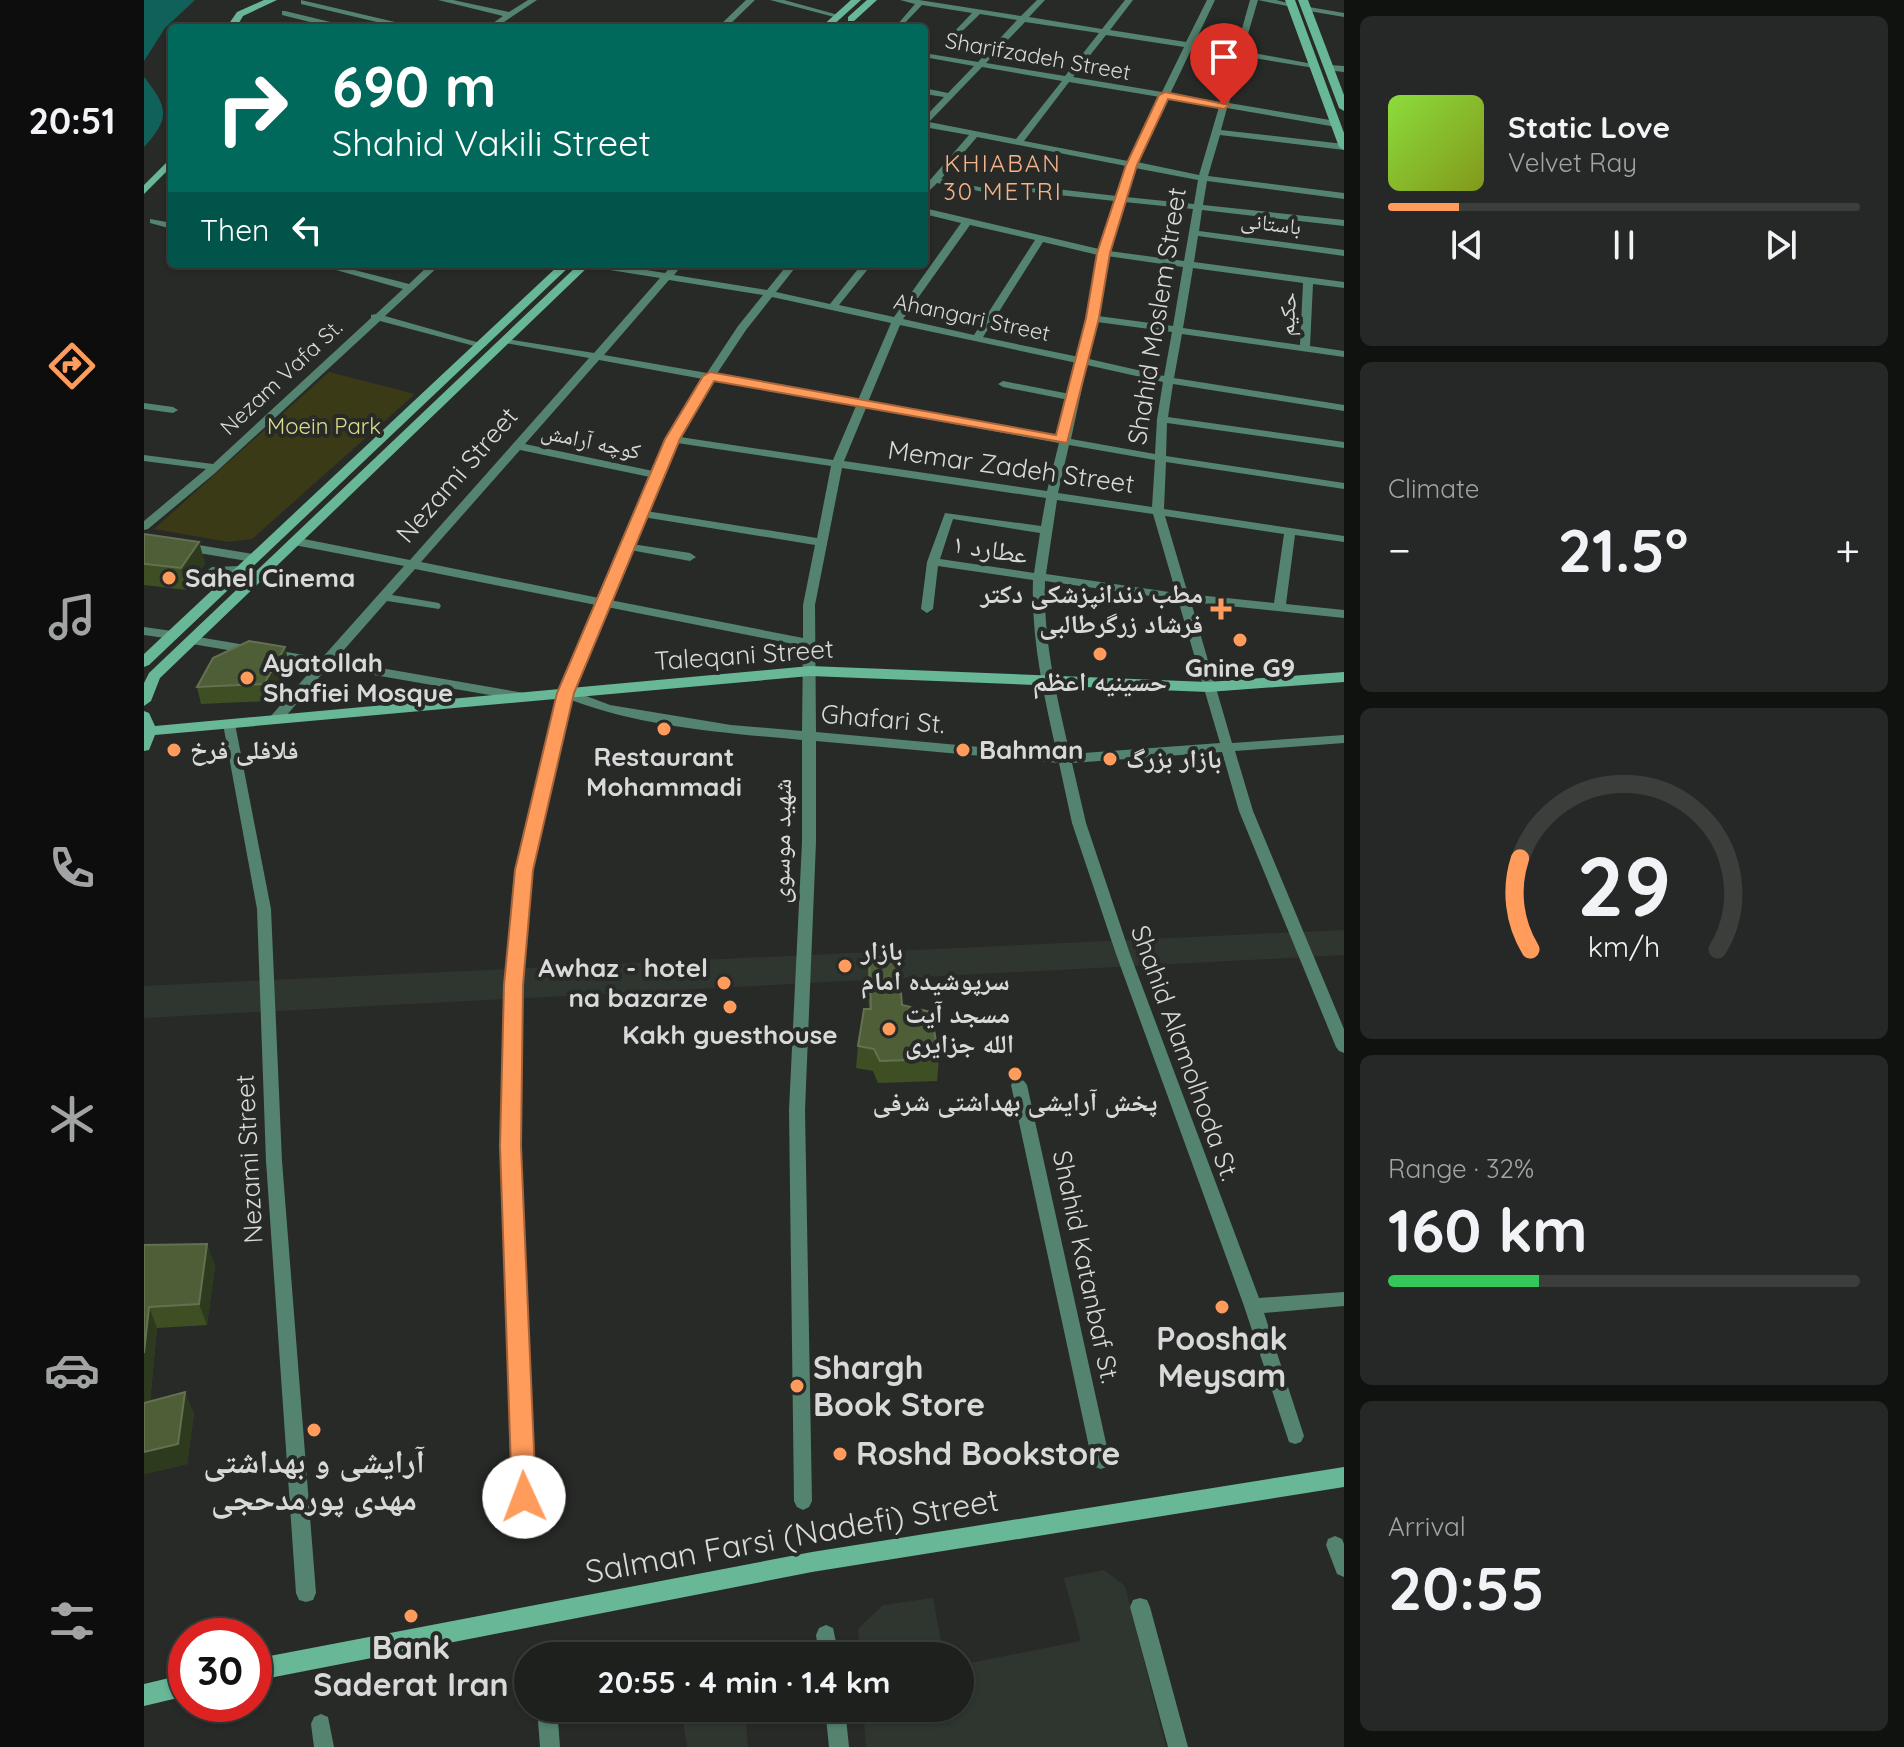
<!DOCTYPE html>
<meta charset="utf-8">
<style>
body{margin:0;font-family:Quicksand,"Noto Naskh Arabic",sans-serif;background:#262827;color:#f1f3f6;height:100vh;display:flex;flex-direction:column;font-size:30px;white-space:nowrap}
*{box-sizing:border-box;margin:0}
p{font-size:26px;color:#a1a3a4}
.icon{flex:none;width:44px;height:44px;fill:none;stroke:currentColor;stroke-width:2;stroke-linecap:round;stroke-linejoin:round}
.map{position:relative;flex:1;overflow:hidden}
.details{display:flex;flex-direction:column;gap:16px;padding:16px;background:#101210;width:560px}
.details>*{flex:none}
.banner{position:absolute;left:24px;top:24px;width:760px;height:244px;border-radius:8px;box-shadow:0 2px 6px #0004,0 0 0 2px #3c3e3c;background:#00695c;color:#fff;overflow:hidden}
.speed{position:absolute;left:24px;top:1618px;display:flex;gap:16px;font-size:40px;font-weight:700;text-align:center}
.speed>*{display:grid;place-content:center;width:104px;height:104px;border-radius:50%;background:#1e201e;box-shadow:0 2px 6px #0004,0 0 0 2px #3c3e3c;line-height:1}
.speed .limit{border:12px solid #d22;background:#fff;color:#111}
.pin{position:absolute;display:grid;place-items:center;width:68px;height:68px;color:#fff;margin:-82px -34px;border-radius:50% 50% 50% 0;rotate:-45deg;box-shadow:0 0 8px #0007}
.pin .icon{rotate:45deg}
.me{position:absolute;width:88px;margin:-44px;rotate:358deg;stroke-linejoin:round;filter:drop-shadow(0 0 6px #0008)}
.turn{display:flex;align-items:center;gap:28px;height:168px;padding:0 32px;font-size:36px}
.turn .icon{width:104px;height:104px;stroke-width:2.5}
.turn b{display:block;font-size:56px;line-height:68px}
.then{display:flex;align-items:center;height:76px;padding:0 32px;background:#0003;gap:16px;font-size:30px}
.big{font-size:60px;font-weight:700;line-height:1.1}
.details .card{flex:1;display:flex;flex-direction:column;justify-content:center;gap:12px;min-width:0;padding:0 28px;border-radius:12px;background:#262827}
.details .dial{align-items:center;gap:0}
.dial svg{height:208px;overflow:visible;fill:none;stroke:#3c3e3c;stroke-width:7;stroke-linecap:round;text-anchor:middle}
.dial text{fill:#f1f3f6;stroke:none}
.song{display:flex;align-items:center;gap:24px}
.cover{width:96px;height:96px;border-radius:12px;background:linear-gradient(135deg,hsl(90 70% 55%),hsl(70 70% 35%))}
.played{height:8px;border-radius:4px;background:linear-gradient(90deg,#ff9b5b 15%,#3c3e3c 15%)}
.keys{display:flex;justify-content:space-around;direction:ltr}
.heat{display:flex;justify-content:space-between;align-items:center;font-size:44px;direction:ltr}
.charge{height:12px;border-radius:6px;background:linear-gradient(90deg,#34c759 32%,#3c3e3c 0)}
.trip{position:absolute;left:370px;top:1642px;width:460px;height:80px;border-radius:40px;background:#1e201e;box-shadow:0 2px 6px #0004,0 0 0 2px #3c3e3c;font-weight:700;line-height:80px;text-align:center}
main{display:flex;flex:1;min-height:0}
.tabs{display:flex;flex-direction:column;width:144px;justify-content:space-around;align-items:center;background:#0c0d0c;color:#a1a3a4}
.tabs .icon{width:56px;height:56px}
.tabs .on{color:#ff9b5b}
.tabs b{font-size:36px;color:#f1f3f6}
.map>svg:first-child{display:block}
</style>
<main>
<nav class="tabs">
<b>20:51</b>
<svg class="icon on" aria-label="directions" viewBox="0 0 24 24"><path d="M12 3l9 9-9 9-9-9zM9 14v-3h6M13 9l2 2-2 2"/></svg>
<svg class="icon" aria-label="music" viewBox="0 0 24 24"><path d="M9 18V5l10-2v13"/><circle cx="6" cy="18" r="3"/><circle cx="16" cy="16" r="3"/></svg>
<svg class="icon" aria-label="phone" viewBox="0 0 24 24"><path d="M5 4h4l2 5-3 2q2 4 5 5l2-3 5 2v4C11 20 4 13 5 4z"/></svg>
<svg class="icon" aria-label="climate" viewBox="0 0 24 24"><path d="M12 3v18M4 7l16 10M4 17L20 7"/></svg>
<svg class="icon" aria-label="car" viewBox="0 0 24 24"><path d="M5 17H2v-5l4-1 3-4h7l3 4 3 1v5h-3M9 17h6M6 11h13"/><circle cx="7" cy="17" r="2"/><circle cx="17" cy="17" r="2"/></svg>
<svg class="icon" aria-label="filters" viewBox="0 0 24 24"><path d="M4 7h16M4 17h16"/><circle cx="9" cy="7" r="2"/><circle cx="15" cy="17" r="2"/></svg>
</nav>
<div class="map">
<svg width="1200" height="1747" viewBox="0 0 1200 1747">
<rect width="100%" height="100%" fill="#282a28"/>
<!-- built -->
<path fill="#2f362f" d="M1200 930V955L0 1018V986Z
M960 1570 981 1586 1022 1747H722L719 1708H816V1665L937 1641 920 1578Z
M789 1598 800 1656H716L714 1629 739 1605Z
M537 1708H601L604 1747H543Z"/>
<!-- green -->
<path fill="#3a3a16" d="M185 372 271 394 108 539 84 542 10 529Z"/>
<!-- water -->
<path fill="#10615a" d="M0 0H51L21 28 0 61Z
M0 77C24 107 27 118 0 147Z"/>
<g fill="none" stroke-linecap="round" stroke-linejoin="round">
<!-- street -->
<path fill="#548370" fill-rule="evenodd" d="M157 0 268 26 272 28H258L157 4Z
M294 0H309L365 12 384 0H393L351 28H342L359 16Z
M602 0H611L582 28H573Z
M626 0H640L698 16 694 18Z
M756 0H775L877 16 893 0H901L885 17 958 29 981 0H989L966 30 1042 42 1063 0H1071L1050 44 1092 50 1106 0H1114L1099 51 1174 65 1170 68 1098 56 1085 103 1192 121 1196 124 1192 127 1083 108 1077 130 1200 144V150L1076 135 1064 176 1200 193V199L1063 181 1059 205 1200 220V226L1058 210 1055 231 1200 250V256L1054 236 1050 262 1200 282V288L1169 284 1166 346 1200 351V357L1038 334 1030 378 1200 405V411L1029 384 1024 417 1200 442V448L1023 423 1022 456 1200 483V489L1022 462 1020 509 1200 536V542L1151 535 1142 604 1200 610V618L1047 602 1088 743 1200 735V743L1091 751 1109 811 1200 1029V1053L1195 1051 1192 1047 1095 811 1078 752 928 763 942 823 986 954 1115 1298 1200 1292V1306L1120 1313 1160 1436 1157 1442 1151 1444 1145 1442 1100 1306 972 954 928 823 915 763 672 741V842L661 1110 668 1501 665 1507 659 1510 653 1507 650 1501 645 1110 658 842V740C581 733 499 727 427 700L387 870 376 985 374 1146 390 1529 388 1535 381 1538 374 1535 372 1529 358 1146 362 985 373 870 416 693 452 605 271 569 248 595 295 603 297 606 295 609 243 601 191 660 380 693 386 697 385 700 380 701 184 667 136 723H126L125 720 126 717 172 665 48 644 42 640 48 636 178 658 260 566 150 545 144 541 150 537 266 560 445 358 361 343 357 342V338L450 353 516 278 447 267 442 264H465L521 273 529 264H539L530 275 623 290 644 264H654L632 292 686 304 718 264H728L695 305 750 317 817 223 780 214V208L955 249 971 201 886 192 881 189 886 186 973 196 982 166 833 137 797 179 840 188V192L793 183 780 196V187L825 135 780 127V118L800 97 780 94V88L804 93 830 66 780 57V53L834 62 873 20 836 14 810 39H807V35L828 13 778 5 757 27 753 25 771 4ZM881 22 955 33 921 76 842 63ZM962 35 1040 47 1018 92 929 77ZM1048 48 1090 55 1076 102 1026 94ZM838 67 918 81 872 139 785 122ZM925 82 1016 97 984 161 880 141ZM1024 98 1075 107 1055 175 993 162ZM991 168 1054 180 1050 204 982 197ZM980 202 1049 209 1040 261 965 251ZM826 225 891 240 830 335 759 319ZM899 242 954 255 944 318 935 357 839 337ZM963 256 1039 267 1029 326 954 316ZM1049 268 1159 283 1156 345 1039 328ZM525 280 619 295 594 326 563 373 460 355ZM628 297 747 323 714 400 572 375 602 330ZM953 322 1028 332 1020 376 945 359ZM756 325 933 363 926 394 859 381 854 384 859 387 925 400 916 437 724 402ZM455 360 559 379 524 439 509 471 381 444ZM943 365 1019 382 1013 419 1011 454 927 439ZM569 381 712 406 689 460 536 437ZM722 408 915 443 903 491 700 461ZM533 443 687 466 673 538 502 511ZM925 445 1011 460 1008 507 914 493ZM376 450 506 477 455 598 277 562ZM698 468 902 498 897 526 801 513 783 562 777 609 783 613 789 609 794 566 889 580C887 639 900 696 913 754L672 732 671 605ZM913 500 1009 514 1032 593 902 574ZM1021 516 1140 534 1130 603 1044 594ZM499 517 671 545 659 605V638L466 600 486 550 546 561 552 557 546 553 488 544ZM809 519 896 533 890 573 796 559ZM901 581 1034 600 1076 743 926 754C913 697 899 640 901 581ZM463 607 659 646 658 731 587 725 466 705 429 691Z
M1114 0H1132L1152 5 1148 7Z
M1159 6 1200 13V17L1159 10Z
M141 11 203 26 204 28H190L138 15V11Z
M1185 65 1200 66V72L1182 70V66Z
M6 219 28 223V229L6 223Z
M171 264H187L265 284 286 264H297L241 316 343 345 338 348 236 321 70 474 4 529 0 530V521L62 469 0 461V455L69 464 227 318V315L232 314 259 289Z
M0 403 29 407 34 410 29 413 0 409Z
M0 536 109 554 115 558 109 562 0 544Z
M96 566 100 567V573L68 575 62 571 68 567Z
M0 627 28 631 34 635 28 639 0 635Z
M85 720 91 724 127 909 138 1161 172 1593 169 1600 162 1602 155 1600 152 1593 122 1161 113 909 79 724Z
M875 1079 880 1081 883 1085 966 1461 963 1467 957 1469 951 1467 948 1461 867 1085 870 1081Z
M1191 1536 1198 1539 1200 1544V1577L1193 1574 1182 1545 1184 1539Z
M996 1598 1003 1600 1006 1607 1044 1747H1024L986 1607 989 1600Z
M682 1625 689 1628 695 1656H675L672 1635 675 1628Z
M393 1708H413L416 1747H396Z
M681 1708H701L705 1747H685Z
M177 1714 184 1717 190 1747H170L167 1724 170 1717Z"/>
<!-- secondary -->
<path fill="#68b797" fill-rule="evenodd" d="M120 0H133L99 16 92 28H82L93 12Z
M707 0H717L686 28H676Z
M723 0H733L710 21H704V17Z
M1141 0H1151L1200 133V150L1195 147Z
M1154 0H1164L1200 95V111L1195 108Z
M28 157V166L0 194V185Z
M416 264H428L5 665 0 667V654Z
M435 264H447L16 678 7 701 0 706V683L5 673Z
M666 666 1064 682 1200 672V682L1064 692 666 676 11 735 5 750 0 751V711L5 713 11 726Z
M1200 1467V1487L668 1572 110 1681V1659L668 1552Z
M42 1674V1696L0 1706V1684Z"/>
</g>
<!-- wall -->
<path fill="#3e4f24" d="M0 534 55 542 61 564 43 590 0 585Z
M145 663 124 701 57 704 53 687Z
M725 957 795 1059 793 1081 734 1083 729 1071 712 1068 714 1046 725 1009 723 980Z
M0 1245 71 1265 63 1325 13 1328 6 1401 50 1413 43 1464 0 1474Z"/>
<!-- shaded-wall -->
<path fill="#2e3a1d" d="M55 542 61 564 43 590 37 568Z
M141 647 145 663 124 701 120 684Z
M63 1244 71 1265 63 1325 55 1304Z
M5 1307 13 1328 4 1424 0 1415V1353Z
M41 1392 50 1413 43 1464 0 1474V1452Z"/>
<!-- building -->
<path fill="#4e5e37" stroke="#647150" stroke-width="2" d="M0 534 55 542 37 568 2 564H0Z
M105 641 141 647 120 684 53 687 69 658Z
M754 956 758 1005 787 1012 795 1059 736 1061 730 1049 714 1046 720 1009H727L725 957Z
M63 1244 55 1304 5 1307 0 1353V1245Z
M41 1392 34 1444 0 1452V1403Z"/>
<!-- route -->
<path fill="#ff9b5b" stroke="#a6653b" stroke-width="2" d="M1021 92 1086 105 1080 109 1024 99 993 165 966 253 955 318 923 443 570 381 536 439 430 693 389 870 379 985 377 1146 392 1497 389 1505 380 1509 372 1505 368 1497 356 1146 360 985 371 870 413 693 521 439 559 376 566 372 912 435 942 318 953 253 982 165 1015 95Z"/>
<!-- markers -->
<g fill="#ff9b5b" stroke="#282a28" stroke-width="3">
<circle cx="25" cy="578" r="8"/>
<path d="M1073 597h8v8h8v8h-8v8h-8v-8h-8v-8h8z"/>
<circle cx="1096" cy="640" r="8"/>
<circle cx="956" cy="654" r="8"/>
<circle cx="103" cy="678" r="8"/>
<circle cx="520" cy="729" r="8"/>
<circle cx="30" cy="750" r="8"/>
<circle cx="819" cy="750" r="8"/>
<circle cx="966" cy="759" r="8"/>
<circle cx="701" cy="966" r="8"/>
<circle cx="580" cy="983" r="8"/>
<circle cx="586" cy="1007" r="8"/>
<circle cx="745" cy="1029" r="8"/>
<circle cx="871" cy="1074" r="8"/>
<circle cx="1078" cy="1307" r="8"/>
<circle cx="653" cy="1386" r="8"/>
<circle cx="170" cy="1430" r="8"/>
<circle cx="696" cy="1454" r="8"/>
<circle cx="267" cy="1616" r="8"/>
</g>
<g text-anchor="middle" stroke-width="8" stroke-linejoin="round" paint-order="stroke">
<!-- far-street labels -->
<g font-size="22" fill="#d8d9d8" stroke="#282a28">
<text transform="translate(894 56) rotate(10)" y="8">Sharifzadeh Street</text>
<text transform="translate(1127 223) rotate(7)" y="8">باستانی</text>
<text transform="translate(1143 314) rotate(-87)" y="8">حکیم</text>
<text transform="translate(828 317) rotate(12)" y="8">Ahangari Street</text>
<text transform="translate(137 377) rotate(-43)" y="8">Nezam Vafa St.</text>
<text transform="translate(447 441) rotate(12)" y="8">کوچه آرامش</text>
</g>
<!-- far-park labels -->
<g font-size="22" fill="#dbdc8a" stroke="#282a28">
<text x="180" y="434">Moein Park</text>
</g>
<!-- far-neighbourhood labels -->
<g font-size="24" letter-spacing="2" fill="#f8b288" stroke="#282a28">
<text x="859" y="172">KHIABAN<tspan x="859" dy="28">30 METRI</tspan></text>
</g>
<!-- street labels -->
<g font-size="26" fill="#d8d9d8" stroke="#282a28">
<text transform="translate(1013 316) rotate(-81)" y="9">Shahid Moslem Street</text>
<text transform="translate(867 467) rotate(8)" y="9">Memar Zadeh Street</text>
<text transform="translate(313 475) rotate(-49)" y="9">Nezami Street</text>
<text transform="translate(846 549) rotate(9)" y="9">عطارد ۱</text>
<text transform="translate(600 655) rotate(-4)" y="9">Taleqani Street</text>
<text transform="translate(739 719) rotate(5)" y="9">Ghafari St.</text>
<text transform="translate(637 841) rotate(-89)" y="9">شهید موسوی</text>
<text transform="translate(1041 1053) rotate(70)" y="9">Shahid Alamolhoda St.</text>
<text transform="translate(105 1159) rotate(-93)" y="9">Nezami Street</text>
<text transform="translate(942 1267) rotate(78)" y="9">Shahid Katanbaf St.</text>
</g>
<!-- poi labels -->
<g font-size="26" font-weight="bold" fill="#d8d9d8" stroke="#282a28" text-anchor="start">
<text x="41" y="587">Sahel Cinema</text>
<text x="1059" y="603" text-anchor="end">مطب دندانپزشکی دکتر<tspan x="1059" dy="30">فرشاد زرگرطالبی</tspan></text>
<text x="119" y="672">Ayatollah<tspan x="119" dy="30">Shafiei Mosque</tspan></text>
<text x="1096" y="677" text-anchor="middle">Gnine G9</text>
<text x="956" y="691" text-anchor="middle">حسینیه اعظم</text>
<text x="46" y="759">فلافلی فرخ</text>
<text x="835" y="759">Bahman</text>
<text x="520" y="766" text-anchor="middle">Restaurant<tspan x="520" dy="30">Mohammadi</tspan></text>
<text x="982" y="768">بازار بزرگ</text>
<text x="717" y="960">بازار<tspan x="717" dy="30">سرپوشیده امام</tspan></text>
<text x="564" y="977" text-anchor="end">Awhaz - hotel<tspan x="564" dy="30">na bazarze</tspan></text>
<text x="761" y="1023">مسجد آیت<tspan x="761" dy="30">الله جزایری</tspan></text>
<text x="586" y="1044" text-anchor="middle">Kakh guesthouse</text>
<text x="871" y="1111" text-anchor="middle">پخش آرایشی بهداشتی شرفی</text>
</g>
<!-- near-poi labels -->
<g font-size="32" font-weight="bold" fill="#d8d9d8" stroke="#282a28">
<text x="1078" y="1350">Pooshak<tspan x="1078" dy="37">Meysam</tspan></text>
<text x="669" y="1379" text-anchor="start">Shargh<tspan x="669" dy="37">Book Store</tspan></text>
<text x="712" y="1465" text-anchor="start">Roshd Bookstore</text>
<text x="170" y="1473">آرایشی و بهداشتی<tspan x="170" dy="37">مهدی پورمدحجی</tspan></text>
<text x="267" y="1659">Bank<tspan x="267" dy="37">Saderat Iran</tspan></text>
</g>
<!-- near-street labels -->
<g font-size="32" fill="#d8d9d8" stroke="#282a28">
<text transform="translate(648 1536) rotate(-10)" y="11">Salman Farsi (Nadefi) Street</text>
</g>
</g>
</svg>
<div class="speed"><div class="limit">30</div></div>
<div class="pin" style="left:1080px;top:105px;background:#d93025"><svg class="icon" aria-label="arrive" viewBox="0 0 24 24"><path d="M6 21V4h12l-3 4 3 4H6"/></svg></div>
<svg class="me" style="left:380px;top:1497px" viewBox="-20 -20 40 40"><circle r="19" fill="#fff"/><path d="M0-13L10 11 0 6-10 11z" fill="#ff9b5b"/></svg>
<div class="trip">20:55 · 4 min · 1.4 km</div>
<div class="banner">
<div class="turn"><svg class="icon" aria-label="right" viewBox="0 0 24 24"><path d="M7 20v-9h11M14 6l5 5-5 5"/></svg><div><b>690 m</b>Shahid Vakili Street</div></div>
<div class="then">Then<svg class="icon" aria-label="left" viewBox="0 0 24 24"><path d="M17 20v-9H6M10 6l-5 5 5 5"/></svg></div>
</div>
</div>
<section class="details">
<div class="card">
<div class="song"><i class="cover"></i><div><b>Static Love</b><p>Velvet Ray</p></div></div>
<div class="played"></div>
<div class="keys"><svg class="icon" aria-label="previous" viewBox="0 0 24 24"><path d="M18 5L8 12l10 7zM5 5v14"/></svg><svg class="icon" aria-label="pause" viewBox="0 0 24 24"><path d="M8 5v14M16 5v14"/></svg><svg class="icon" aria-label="next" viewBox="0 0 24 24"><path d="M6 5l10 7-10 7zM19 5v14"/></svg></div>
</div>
<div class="card"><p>Climate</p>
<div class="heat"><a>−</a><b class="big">21.5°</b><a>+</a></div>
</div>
<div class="card dial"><svg viewBox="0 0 100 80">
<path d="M14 69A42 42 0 1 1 86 69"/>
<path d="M14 69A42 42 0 0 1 10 34" stroke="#ff9b5b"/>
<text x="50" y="56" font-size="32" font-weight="700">29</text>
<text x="50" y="72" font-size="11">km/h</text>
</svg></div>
<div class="card"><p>Range · 32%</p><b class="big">160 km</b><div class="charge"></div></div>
<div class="card"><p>Arrival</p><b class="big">20:55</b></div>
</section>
</main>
